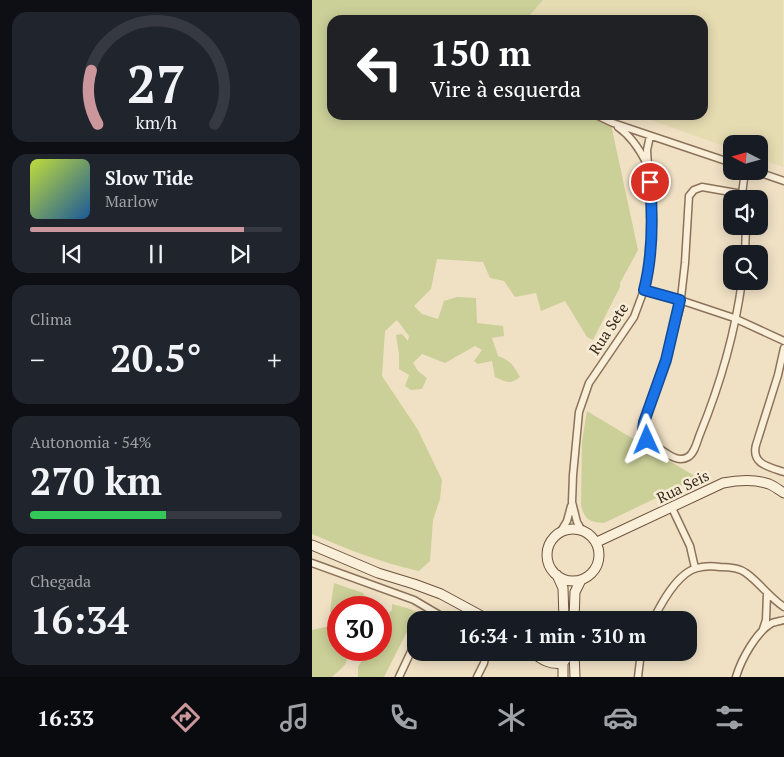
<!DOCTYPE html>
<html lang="pt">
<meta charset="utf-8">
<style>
body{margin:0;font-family:"PT Serif",serif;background:#20242c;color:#f1f3f6;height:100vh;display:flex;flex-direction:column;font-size:19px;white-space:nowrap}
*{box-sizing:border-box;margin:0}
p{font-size:16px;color:#9ea1a6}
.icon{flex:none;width:28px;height:28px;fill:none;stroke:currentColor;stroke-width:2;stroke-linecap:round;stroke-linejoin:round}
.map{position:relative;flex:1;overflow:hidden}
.panel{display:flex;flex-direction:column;gap:12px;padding:12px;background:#0d0f14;width:312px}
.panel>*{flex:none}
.guide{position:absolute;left:15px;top:15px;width:381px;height:105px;border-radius:15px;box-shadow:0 2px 12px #0003;background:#202124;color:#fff;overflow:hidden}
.needle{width:32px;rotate:276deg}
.controls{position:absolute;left:411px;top:135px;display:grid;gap:10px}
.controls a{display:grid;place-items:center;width:45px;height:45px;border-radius:10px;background:#171b24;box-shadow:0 2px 12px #0003;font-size:25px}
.speed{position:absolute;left:15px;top:596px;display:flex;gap:10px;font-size:25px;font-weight:700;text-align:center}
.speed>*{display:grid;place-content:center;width:65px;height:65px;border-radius:50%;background:#171b24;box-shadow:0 2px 12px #0003;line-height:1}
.speed .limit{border:8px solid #d22;background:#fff;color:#111}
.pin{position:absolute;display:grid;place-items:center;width:42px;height:42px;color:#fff;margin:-21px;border:2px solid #fff;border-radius:50%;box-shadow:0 1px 5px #0007}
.me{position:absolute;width:55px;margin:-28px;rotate:359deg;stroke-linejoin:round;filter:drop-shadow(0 0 4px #0008)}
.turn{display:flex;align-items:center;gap:18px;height:105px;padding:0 20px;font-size:22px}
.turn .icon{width:65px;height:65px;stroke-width:2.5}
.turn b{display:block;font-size:35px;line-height:42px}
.big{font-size:38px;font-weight:600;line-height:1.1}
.panel .widget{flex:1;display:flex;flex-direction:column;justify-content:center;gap:8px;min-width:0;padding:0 18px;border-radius:15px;background:#20242c}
.panel .dial{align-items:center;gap:0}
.dial svg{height:130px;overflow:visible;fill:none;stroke:#363941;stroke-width:7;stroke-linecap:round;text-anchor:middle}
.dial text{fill:#f1f3f6;stroke:none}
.song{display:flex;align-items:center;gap:15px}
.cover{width:60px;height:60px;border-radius:8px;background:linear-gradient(135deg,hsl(70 70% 55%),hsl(210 70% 35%))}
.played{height:5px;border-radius:2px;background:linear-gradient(90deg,#cc979c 85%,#363941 85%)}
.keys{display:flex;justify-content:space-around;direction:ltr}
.heat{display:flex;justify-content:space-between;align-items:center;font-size:28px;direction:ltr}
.charge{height:8px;border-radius:4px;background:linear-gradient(90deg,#34c759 54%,#363941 0)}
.trip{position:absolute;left:95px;top:611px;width:290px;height:50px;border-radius:15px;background:#171b24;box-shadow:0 2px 12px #0003;font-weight:600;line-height:50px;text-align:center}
.dock{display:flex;height:80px;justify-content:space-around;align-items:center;background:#090b0e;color:#9ea1a6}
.dock .icon{width:35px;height:35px}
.dock .selected{color:#cc979c}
.dock b{font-size:22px;color:#f1f3f6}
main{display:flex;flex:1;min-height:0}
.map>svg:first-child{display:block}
</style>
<main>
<section class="panel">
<div class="widget dial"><svg viewBox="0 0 100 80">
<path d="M14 69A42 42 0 1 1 86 69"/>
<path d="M14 69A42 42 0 0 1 10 36" stroke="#cc979c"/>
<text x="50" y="56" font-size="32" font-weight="700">27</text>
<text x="50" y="72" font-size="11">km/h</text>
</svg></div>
<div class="widget">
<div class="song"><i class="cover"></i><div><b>Slow Tide</b><p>Marlow</p></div></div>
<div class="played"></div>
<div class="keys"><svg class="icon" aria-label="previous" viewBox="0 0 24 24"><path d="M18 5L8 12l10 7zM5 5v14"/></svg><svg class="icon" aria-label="pause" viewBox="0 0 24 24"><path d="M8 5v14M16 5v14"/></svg><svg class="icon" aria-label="next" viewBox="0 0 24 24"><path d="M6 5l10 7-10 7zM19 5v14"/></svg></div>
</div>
<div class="widget"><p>Clima</p>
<div class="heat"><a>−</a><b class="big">20.5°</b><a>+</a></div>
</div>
<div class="widget"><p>Autonomia · 54%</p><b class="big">270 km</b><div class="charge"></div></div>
<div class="widget"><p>Chegada</p><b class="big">16:34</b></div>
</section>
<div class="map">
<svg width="472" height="677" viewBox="0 0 472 677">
<rect width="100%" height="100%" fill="#f0e1c5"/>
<!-- farmland -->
<path fill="#e6dcb2" d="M231 0H471V167L448 159V144H420V149L324 115H391V20H219L218 15Z"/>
<!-- green -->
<path fill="#cbcf98" d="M0 0H231L218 15 219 20H20V115H297L326 250 308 283V287L281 340 275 337 253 301 229 311 224 293 203 297 192 281 178 278 171 262 125 259 119 289 102 306 110 314 126 319 132 301 145 297 164 298 165 323 191 326 192 336 180 338 186 356C198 360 202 366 208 377 198 385 194 382 183 377L180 361 166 364 162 361 170 350 163 346 133 363 110 354 101 363 106 371 115 378 110 389 99 390 93 386 97 375 87 369V354L84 335 90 334 96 341 97 336 85 320 73 331 70 376 106 430 130 480 128 499 121 520 118 561 107 571C70 563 35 549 0 534Z
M275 411 386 478 292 523C277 522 273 520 269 505L270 441Z
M22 583 51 593 54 599 50 607 26 608V650H38L33 665 20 677H0V630L23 625 18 611Z
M80 604 95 608 105 612 72 677H46V667L56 650H69V621L80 610Z"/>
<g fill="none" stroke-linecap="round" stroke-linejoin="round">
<!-- street casing -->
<g stroke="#8c725a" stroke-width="9">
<path id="street" d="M284 115 301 123 420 163
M306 127C319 136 328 150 335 164
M443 171 472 181
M431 199 430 194 433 171
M433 254 434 226
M430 281C423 333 408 385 388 434 385 441 383 453 376 457 366 463 356 454 348 449 338 442 331 439 331 426L354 360 368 307 373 263 377 196 382 190 390 187 430 194
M332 290 368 300 422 318 472 341
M472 348 466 375 444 445C439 464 457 467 472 472
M360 508 378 546 383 568
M269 529 265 522 260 502 261 475 267 412 277 383 322 317 332 290 336 275 340 226 335 150 338 136
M249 531 255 521 259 506
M0 563 102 600 136 620
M114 620 118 610
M341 620C349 604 365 573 385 568 392 566 401 566 408 567 416 567 428 568 434 573 448 583 457 597 472 607
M451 629 454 620 455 594
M87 677 104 641
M165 677 172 663 174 652
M326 677 329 652
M424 677C429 660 444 632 460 623 463 622 468 621 472 620"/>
</g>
<!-- secondary casing -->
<g stroke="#6e533d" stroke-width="11">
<path id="secondary" d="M235 555a26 26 0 1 1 52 0a26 26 0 1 1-52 0Z
M285 542 411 483C426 480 443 479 457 484 462 486 467 490 472 493
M0 545 66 573 102 584 129 594 177 620
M245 575 251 588 252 620
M262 620 263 592 269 580
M220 652C230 660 238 665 251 663L258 652
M262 652 263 677
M251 677V652"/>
</g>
<!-- street -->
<use href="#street" stroke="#faefd9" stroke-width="6"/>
<!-- secondary -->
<use href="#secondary" stroke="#faefd9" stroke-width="9"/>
</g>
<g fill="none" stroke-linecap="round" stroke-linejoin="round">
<!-- route casing -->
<g stroke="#114b97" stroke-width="12">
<path id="route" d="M335 440 331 430 332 422 354 360 368 300 332 290C341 255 341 218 338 182"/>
</g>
<!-- route -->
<use href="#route" stroke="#1a73e8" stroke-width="9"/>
</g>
<g text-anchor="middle" stroke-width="5" stroke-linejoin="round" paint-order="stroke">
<!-- street labels -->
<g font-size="15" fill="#3c2b1e" stroke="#f7ecd5">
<text transform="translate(297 329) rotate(-57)" y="5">Rua Sete</text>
<text transform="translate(371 487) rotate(-26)" y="5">Rua Seis</text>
</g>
</g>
</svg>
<div class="controls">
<a><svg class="needle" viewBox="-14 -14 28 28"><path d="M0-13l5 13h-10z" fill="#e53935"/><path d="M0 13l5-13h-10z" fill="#9ea1a6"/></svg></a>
<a><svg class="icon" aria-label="sound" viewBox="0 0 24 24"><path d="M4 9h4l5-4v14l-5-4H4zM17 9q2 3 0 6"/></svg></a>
<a><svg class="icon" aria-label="search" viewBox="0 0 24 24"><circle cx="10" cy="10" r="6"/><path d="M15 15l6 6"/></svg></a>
</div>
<div class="speed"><div class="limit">30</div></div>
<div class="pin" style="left:338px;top:182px;background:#d93025"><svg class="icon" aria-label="arrive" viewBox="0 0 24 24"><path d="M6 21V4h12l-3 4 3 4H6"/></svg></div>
<svg class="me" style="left:335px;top:440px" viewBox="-20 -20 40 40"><path d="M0-17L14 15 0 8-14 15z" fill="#1a73e8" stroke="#fff" stroke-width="4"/></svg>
<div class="trip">16:34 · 1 min · 310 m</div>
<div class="guide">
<div class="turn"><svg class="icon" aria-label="left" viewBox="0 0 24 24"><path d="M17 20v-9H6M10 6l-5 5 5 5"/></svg><div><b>150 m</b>Vire à esquerda</div></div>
</div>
</div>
</main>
<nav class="dock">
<b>16:33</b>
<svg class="icon selected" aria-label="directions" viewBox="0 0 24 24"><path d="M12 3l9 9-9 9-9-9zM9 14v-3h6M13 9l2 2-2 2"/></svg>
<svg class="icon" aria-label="music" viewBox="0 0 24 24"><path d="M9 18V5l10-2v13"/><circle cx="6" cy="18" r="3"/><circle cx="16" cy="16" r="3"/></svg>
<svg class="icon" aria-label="phone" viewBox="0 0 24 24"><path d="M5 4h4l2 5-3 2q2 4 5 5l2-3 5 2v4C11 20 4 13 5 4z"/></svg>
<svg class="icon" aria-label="climate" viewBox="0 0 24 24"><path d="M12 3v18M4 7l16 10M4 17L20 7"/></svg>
<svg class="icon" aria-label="car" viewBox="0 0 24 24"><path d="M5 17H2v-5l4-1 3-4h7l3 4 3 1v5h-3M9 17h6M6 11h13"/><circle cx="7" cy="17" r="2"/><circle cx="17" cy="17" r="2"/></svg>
<svg class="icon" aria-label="filters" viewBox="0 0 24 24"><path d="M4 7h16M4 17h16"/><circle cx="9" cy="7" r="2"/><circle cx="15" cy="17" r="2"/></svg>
</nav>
